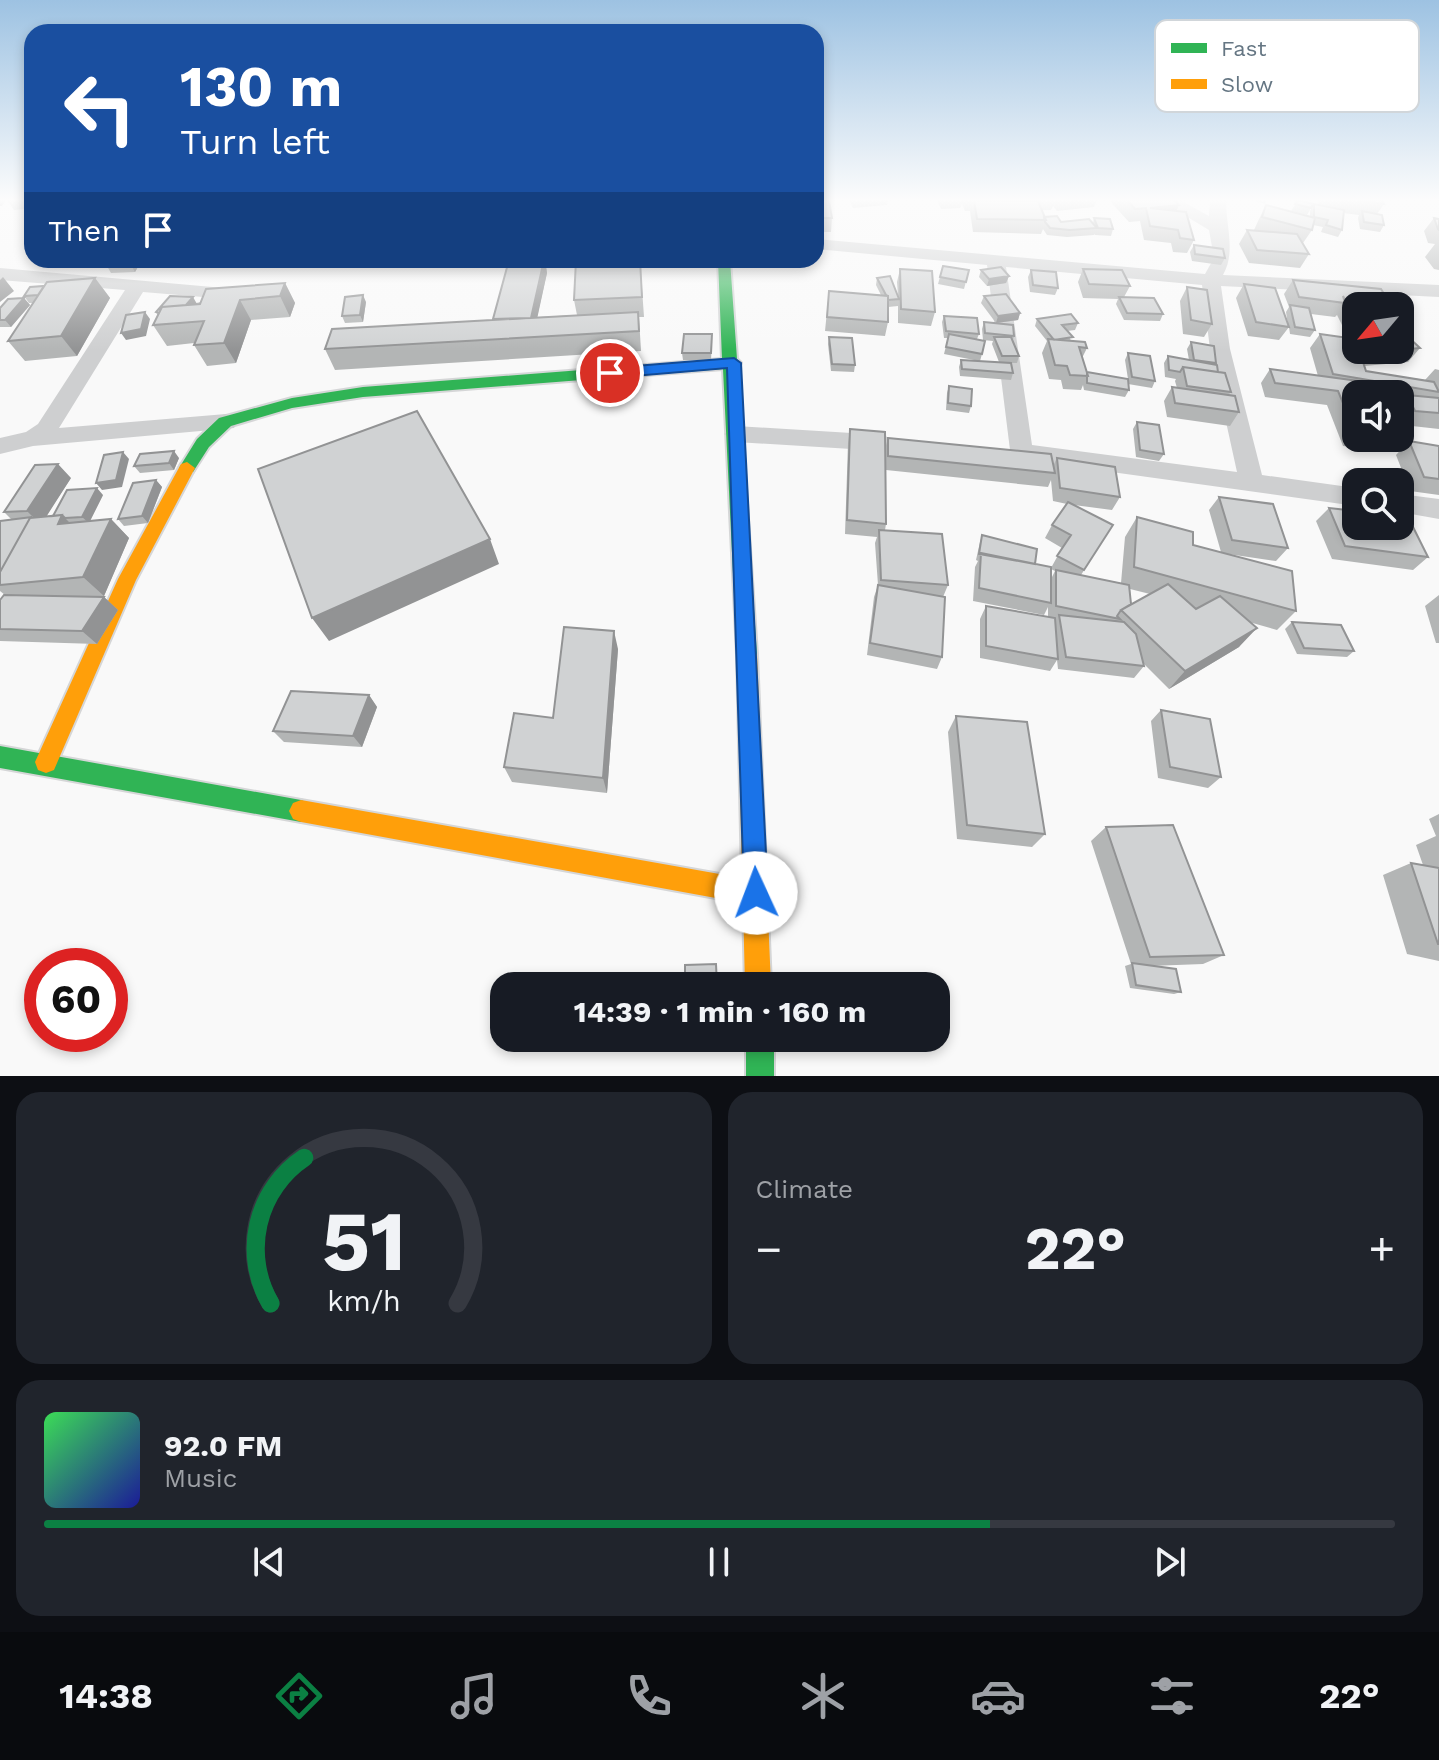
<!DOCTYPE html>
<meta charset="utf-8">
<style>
body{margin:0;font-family:"Work Sans",sans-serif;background:#20242c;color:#f1f3f6;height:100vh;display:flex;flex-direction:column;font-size:30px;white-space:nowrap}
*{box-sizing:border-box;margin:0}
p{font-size:26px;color:#9ea1a6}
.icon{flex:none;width:44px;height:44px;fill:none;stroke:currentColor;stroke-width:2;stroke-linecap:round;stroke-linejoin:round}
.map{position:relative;height:1076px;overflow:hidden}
.side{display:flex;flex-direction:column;gap:16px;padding:16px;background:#0d0f14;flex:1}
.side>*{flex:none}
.banner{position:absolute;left:24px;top:24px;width:800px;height:244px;border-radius:24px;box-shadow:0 4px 12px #0003;background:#1a4fa0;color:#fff;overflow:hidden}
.needle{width:52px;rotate:241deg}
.controls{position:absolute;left:1342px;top:292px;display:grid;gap:16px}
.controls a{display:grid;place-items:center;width:72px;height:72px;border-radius:16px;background:#171b24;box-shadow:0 4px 12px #0003;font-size:40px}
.speed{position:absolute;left:24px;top:948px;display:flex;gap:16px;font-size:40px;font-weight:700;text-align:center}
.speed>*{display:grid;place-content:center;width:104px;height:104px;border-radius:50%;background:#171b24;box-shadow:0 4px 12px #0003;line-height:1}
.speed .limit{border:12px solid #d22;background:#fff;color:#111}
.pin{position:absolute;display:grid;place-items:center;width:68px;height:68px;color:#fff;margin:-34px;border:4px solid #fff;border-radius:50%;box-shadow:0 2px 8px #0007}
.me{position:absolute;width:88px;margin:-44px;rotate:358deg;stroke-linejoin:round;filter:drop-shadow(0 0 6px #0008)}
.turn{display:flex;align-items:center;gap:28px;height:168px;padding:0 24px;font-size:36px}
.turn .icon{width:104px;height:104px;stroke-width:2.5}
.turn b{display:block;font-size:56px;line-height:68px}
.then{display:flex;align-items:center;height:76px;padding:0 24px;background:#0003;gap:16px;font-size:30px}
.big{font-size:60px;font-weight:700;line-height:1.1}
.side .card{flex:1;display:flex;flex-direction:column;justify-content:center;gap:12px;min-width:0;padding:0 28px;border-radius:24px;background:#20242c}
.side .dial{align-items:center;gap:0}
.dial svg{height:208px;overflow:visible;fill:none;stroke:#363941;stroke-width:7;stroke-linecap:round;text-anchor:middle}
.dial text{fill:#f1f3f6;stroke:none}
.song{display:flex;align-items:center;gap:24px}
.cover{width:96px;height:96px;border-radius:12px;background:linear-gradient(135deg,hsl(130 70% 55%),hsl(240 70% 35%))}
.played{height:8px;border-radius:4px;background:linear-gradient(90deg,#0b8043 70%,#363941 70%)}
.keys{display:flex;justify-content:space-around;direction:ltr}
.heat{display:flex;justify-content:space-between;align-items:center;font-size:44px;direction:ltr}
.side .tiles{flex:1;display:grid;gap:16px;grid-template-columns:1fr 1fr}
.card:last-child{grid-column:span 2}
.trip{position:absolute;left:490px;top:972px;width:460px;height:80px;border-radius:24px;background:#171b24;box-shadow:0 4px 12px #0003;font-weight:700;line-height:80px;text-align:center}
.dock{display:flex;height:128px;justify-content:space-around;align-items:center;background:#090b0e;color:#9ea1a6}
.dock .icon{width:56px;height:56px}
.dock .active{color:#0b8043}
.dock b{font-size:36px;color:#f1f3f6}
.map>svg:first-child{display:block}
</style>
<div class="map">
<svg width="1439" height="1076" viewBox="0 0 1439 1076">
<rect width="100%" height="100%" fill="#f9f9f9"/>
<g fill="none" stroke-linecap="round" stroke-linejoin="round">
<!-- fast casing -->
<g stroke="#d5d6d7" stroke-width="4">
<path id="fast" d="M718 260H730L737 359 741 363 738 367 757 655 754 661 747 664 740 661 737 655 723 369 363 397 292 408 231 426 209 447 193 472H181L179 468 197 439 219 418 292 398 363 387 722 359Z
M0 746 301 800 309 803 313 811 309 819 301 822 0 768Z
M746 1038H774V1076H746Z"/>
</g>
<!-- slow casing -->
<g stroke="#d5d6d7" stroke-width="4">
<path id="slow" d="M187 462 195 468 136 580 54 770 46 773 38 770 35 762 118 579 181 464Z
M747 646 754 649 757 655 771 986H745L743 903 301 822 293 819 289 811 293 803 301 800 742 878 737 655 740 649Z"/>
</g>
<!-- street -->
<path fill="#cecfd0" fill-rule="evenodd" d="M1159 200H1180L1209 216 1210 200H1226C1226 227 1236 252 1223 275L1439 285V297L1221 286 1230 349 1262 475 1356 488V506L1011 458 987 265 816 249V239L1205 274 1214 258 1209 230ZM1006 267 1202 285 1210 349 1237 472 1032 445Z
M0 268 246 290 249 294 246 298 239 300 143 292 59 428 226 414 237 422 234 428 33 446 0 454V438L26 432 38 424 125 290 0 280Z
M736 426 884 435 896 443 884 451 736 442 724 434Z
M1400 494 1439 499V519L1400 512Z"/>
<!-- fast -->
<use href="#fast" fill="#30b455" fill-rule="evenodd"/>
<!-- slow -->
<use href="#slow" fill="#ff9f0a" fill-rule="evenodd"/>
</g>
<!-- wall -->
<path fill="#b3b5b5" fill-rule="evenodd" d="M7 200H32V208L14 210Z
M816 200 832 218 831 232H816Z
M849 200H888L887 205 853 208Z
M937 200H1097L1094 207 1057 211 1053 206 1051 210H1041L1044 217 1061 222 1093 223 1094 218 1113 229 1111 236 1095 235V234L1094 235 1067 237 1047 235 1043 229 1041 234 973 232 970 211H965L962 204 960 208 941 209Z
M1109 200H1174L1179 205 1176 211 1194 240 1187 253 1173 252 1171 243 1144 240 1140 221 1129 222Z
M1250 200H1267L1265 204Z
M1289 200H1300L1311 208 1307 215 1291 211 1297 202Z
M1318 200H1382L1384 204 1377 214 1384 225 1380 232 1360 229 1358 218 1359 215 1343 213 1342 230 1338 237 1321 232 1323 227 1313 225 1312 230 1303 243H1302L1309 254 1300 268 1249 263 1239 244 1247 230 1258 231 1254 230 1259 219 1266 205 1310 217V211L1314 204 1319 205Z
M1434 218 1439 219V270L1434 269 1425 257 1435 244 1428 243 1424 231Z
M1194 245 1225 258 1221 265 1192 261 1190 252Z
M142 260 135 272 111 273 107 266Z
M545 260 547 273 537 317 577 315 574 300 640 260 644 317H639L641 351 335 370 325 349 493 320Z
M943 266 969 270 964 289 938 284Z
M900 269 935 312 931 326 898 323V306L888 307V322L885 336 825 331 829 291 881 295 876 285 877 278 898 295 897 282Z
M1083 269 1130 286 1124 297 1163 314 1160 321 1124 320 1116 304 1118 299 1083 298 1078 282Z
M981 270 1009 276 1006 283 987 286 979 277Z
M1031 270 1058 288 1055 295 1030 292 1028 277Z
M95 278 110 298 77 356 25 361 8 341 33 303H29L24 296 44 286Z
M1293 280 1389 302 1386 306H1356V336L1347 335 1337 315 1335 317 1311 314 1315 330 1310 337 1290 334 1289 327 1279 340 1248 336 1236 298 1244 284 1288 325 1286 312 1289 307 1284 294Z
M285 283 295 303 290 317 251 320 236 363 207 366 194 345V343L167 346 153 325 158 316 156 312Z
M1187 287 1212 324 1204 337 1183 334 1180 301Z
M984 296 1020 313 1018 320 996 323 981 303Z
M24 298 30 305 11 327H0V308Z
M366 302 363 322 345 323 342 316Z
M944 316 979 334 977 339 982 354 980 361 999 362 992 344 993 341 983 340 982 329 984 322 1014 336 1013 340 1019 356 1017 363H1006L1013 373 1011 380 960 376 959 367 961 360 979 361 944 354 948 338H944L942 322Z
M1037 319 1078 323 1075 330 1067 331 1071 341 1087 348 1082 358 1087 372 1128 379 1125 360 1128 353 1155 381 1152 388 1128 384 1129 390 1125 397 1084 390 1083 385 1081 390 1063 389 1061 380 1049 379 1042 353 1047 341 1035 326Z
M1320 334 1356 350H1400L1420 348 1408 362 1364 366 1366 371 1425 380 1435 369 1439 370V429L1403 425 1400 419V394H1356V438H1399L1386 452 1343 446 1327 405 1265 397 1261 383 1270 369 1318 376 1310 348Z
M829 337 855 365 854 372 831 371 828 344Z
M712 341 711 360H683L682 353Z
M1191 342 1216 363 1215 365 1218 372 1231 392 1228 395 1239 412 1230 426 1167 417 1164 401 1172 387 1177 388 1175 381 1176 379 1165 377 1164 363 1168 356 1189 360 1187 349Z
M949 386 971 406 969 413 946 410 947 393Z
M1137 422 1164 454 1159 461 1136 457 1133 429Z
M850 429 885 449 888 438 1053 466 1057 458 1120 497 1112 510 1074 505 1113 525 1081 575 1121 583 1125 537 1137 517 1193 545 1221 552 1209 510 1219 497 1288 548 1276 561 1228 554 1296 611 1277 630 1249 622 1239 647 1169 689 1143 663 1144 666 1134 678 1058 669 1057 660 1050 671 980 658V619L986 606 1048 617V607L1044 615 973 601 975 567 978 561 976 560 980 542 982 535 1035 564 1051 568 1062 548 1045 538 1052 525 1067 504 1053 501 1051 480 1048 487 886 470V524L885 530 948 585 943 597 942 657 937 669 867 655 874 597 878 585 875 543 877 537 845 534 848 443ZM1051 569 1055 571 1051 579ZM1130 589 1150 594 1131 604Z
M1409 441 1439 446V495L1410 491 1396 455Z
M179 458 174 470 140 473 134 466Z
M71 478 46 516H53L103 495 90 521 111 519 129 538 104 596 90 597H104L118 610 97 644 0 641V600L5 595 0 591V521L12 520 4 512Z
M156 480 162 487 148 523 124 526 118 519Z
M1329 508 1428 557 1413 570 1332 559 1316 521Z
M1439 595V643H1436L1425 606Z
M1292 622 1354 651 1347 657 1297 654 1285 629Z
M618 649 607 793 512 782 504 767 553 718Z
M369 695 377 707 362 747 284 742 273 731Z
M1161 710 1221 777 1208 788 1158 778 1151 721Z
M956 716 1045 834 1032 847 957 839 948 732Z
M1439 814V961L1407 954 1383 875 1411 863 1423 865 1416 845 1436 836 1429 819Z
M1106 827 1224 955 1203 964 1150 966 1181 992 1174 994 1130 988 1125 966 1131 964 1091 841Z"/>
<!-- shaded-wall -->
<path fill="#929394" d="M0 200H6L2 206H0Z
M1179 205 1173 218 1150 208Z
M133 260H142L135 272 131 265Z
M545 260 547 273 534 333 531 319Z
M1009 276 1006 283 987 286 989 279Z
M3 277 14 291 0 302V280Z
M95 278 110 298 77 356 61 336Z
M285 283 295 303 290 317 280 296Z
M363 295 366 302 363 322 360 315Z
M193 297 197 304 178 314Z
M24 298 30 305 11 327 5 320Z
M240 300 251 320 236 363 224 343Z
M145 312 150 319 146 336 126 340 121 333Z
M1020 313 1018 320 996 323 998 316Z
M174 451 179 458 174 470 169 463Z
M123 452 129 459 122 487 102 490 96 483Z
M58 464 71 478 41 525 27 511Z
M156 480 162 487 148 523 142 516Z
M97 488 103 495 89 523 82 517Z
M62 515 82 535 58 524Z
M111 519 129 538 104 596 83 577Z
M490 539 499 564 329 641 312 618Z
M104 597 118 610 97 644 82 631Z
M1257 628 1239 647 1169 689 1185 671Z
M614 631 618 649 607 793 603 778Z
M369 695 377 707 362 747 353 736Z"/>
<!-- building -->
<path fill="#d0d2d3" stroke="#929394" stroke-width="2" d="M816 200H829L832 218H816Z
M974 200 1038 201 1046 220 977 219Z
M1127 200H1174L1179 205 1150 208 1186 212 1194 240 1180 238 1178 230 1150 226 1146 208 1135 209Z
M1298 200 1313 204 1311 208 1295 204Z
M1357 200H1382L1384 204Z
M1314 204 1344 210 1342 230 1326 225 1328 220 1314 217Z
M1266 205 1315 218 1312 230 1262 217Z
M1362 211 1382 215 1384 225 1364 222Z
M1057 216 1061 222 1089 219 1097 228 1070 230 1050 228 1045 222 1044 217Z
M1094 218 1110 219 1113 229 1098 228Z
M1434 218 1439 219V230L1438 229Z
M1247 230 1297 234 1309 254 1257 250Z
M1194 245 1223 249 1225 258 1195 254Z
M111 260H133L131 265 107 266Z
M509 260H544L531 318 493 319Z
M576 260H640L642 297 574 300Z
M943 266 969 270 966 282 940 277Z
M1001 267 1009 276 989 279 981 270Z
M900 269 932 271 935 312 901 309Z
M1083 269 1122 270 1130 286 1089 284Z
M1031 270 1056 272 1058 288 1033 285Z
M890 276 899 299 888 300V296L886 295 877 278Z
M95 278 61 336 8 341 47 282Z
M1293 280 1381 289 1389 302 1364 300 1368 306H1356V318L1343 296 1345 303 1299 297Z
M285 283 280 296 240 300 224 343 194 345 204 321 153 325 162 307 200 304 206 289Z
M1244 284 1275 288 1289 327 1256 322Z
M44 286 38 295 24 296 30 287Z
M1187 287 1207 290 1212 324 1191 320Z
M829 291 888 296V322L827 317Z
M1006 294 1020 313 998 316 984 296Z
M363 295 360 315 342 316 345 297Z
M170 296 193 297 186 305 162 307 159 313 156 312Z
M1119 297 1154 298 1163 314 1127 313Z
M24 298 5 320H0V308L8 299Z
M1290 305 1309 308 1315 330 1295 327Z
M145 312 141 329 121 333 126 315Z
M638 312 639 331 325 349 332 329Z
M1071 314 1078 323 1062 325 1073 337 1054 340 1037 319Z
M944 316 977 318 979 334 946 331Z
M984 322 1013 325 1014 336 985 333Z
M684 334H712L711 353H682Z
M949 334 985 341 982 354 946 347Z
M1320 334 1356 339V350H1359L1366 371 1434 382 1439 392 1333 374Z
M1406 335 1420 348 1400 350V336Z
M829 337 852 338 855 365 832 364Z
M994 337H1011L1019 356H1002Z
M1048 339 1085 342 1087 348 1079 347 1088 376 1070 375 1067 366 1055 365Z
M1191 342 1214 346 1216 363 1194 360Z
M1361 350H1397L1364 353Z
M1128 353 1150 356 1155 381 1132 377Z
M1168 356 1217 365 1218 372 1183 367 1180 372 1169 370Z
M961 360 1011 363 1013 373 962 369Z
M1183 367 1225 373 1231 392 1187 386Z
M1270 369 1373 383 1378 394H1356V432H1355L1338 391 1275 383Z
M1087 372 1128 379 1129 390 1087 383Z
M949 386 972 389 971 406 948 403Z
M1172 387 1235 396 1239 412 1175 403Z
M1407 395 1439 398V413L1415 411Z
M417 411 490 539 312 618 258 469Z
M1137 422 1159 425 1164 454 1140 450Z
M850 429 885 432 886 524 847 520Z
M888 438 1051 454 1055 473 888 456Z
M1409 441 1439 446V479L1424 477Z
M174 451 169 463 134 466 140 454Z
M123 452 116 480 96 483 104 455Z
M1057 458 1115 467 1120 497 1060 488Z
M58 464 27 511 4 512 35 465Z
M156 480 142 516 118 519 133 483Z
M97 488 82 517 65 518 62 515 53 516 67 490Z
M1219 497 1273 504 1288 548 1232 540Z
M1068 502 1113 525 1084 570 1057 556 1071 535 1052 525Z
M1329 508 1356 511V526H1400V516L1408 517 1428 557 1345 546Z
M62 515 58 524 111 519 83 577 0 585V572L30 518Z
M32 517 30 518 0 572V521Z
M1137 517 1193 532V545L1292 571 1296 611 1134 567Z
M879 530 942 534 948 585 881 580Z
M982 535 1037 549 1035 564 979 554Z
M981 553 1051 567V603L979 588Z
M1056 570 1129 585 1131 604 1121 610 1117 616 1120 619 1056 606Z
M1168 584 1196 609 1220 596 1257 628 1185 671 1121 610Z
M878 585 945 597 942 657 870 643Z
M4 595 104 597 82 631 0 629V600Z
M986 606 1055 618 1058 659 986 646Z
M1059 615 1124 622 1136 634 1144 666 1066 657Z
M1292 622 1341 625 1354 651 1304 648Z
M564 627 614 631 603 778 504 767 514 713 553 718Z
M291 691 369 695 353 736 273 731Z
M1161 710 1210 719 1221 777 1170 767Z
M956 716 1027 722 1045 834 967 825Z
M1173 825 1224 955 1150 957 1106 827Z
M1411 863 1439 868V944H1438Z
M1132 963 1176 969 1181 992 1136 985Z
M716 964 717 986H685V965Z"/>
<!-- sky -->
<linearGradient id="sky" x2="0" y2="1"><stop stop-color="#9dc2e2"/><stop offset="0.57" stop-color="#fcfcfc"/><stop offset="1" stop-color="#fcfcfc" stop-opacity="0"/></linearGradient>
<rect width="1439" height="351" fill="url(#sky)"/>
<!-- route -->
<path fill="#1a73e8" stroke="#114b97" stroke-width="2" d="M734 358 741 363 768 893 765 902 756 905 747 902 744 893 727 368 610 378 603 373 610 368Z"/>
<!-- legend -->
<rect x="1155" y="20" width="264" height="92" rx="12" fill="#fff" stroke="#d1d6da" stroke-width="2"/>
<rect x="1171" y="43" width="36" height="10" fill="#30b455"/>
<rect x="1171" y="79" width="36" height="10" fill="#ff9f0a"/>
<g font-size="22" fill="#657683">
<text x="1221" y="56">Fast</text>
<text x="1221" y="92">Slow</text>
</g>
</svg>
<div class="controls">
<a><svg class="needle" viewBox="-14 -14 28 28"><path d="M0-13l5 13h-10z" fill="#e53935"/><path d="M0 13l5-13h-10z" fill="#9ea1a6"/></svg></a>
<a><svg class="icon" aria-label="sound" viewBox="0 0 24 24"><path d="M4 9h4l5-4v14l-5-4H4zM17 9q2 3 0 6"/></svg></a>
<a><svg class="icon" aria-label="search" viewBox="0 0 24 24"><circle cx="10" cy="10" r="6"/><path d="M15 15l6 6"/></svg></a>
</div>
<div class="speed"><div class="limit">60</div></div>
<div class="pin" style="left:610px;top:373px;background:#d93025"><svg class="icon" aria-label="arrive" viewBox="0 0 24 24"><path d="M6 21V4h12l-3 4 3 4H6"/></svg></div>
<svg class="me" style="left:756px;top:893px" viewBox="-20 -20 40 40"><circle r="19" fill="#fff"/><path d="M0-13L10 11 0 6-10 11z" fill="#1a73e8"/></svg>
<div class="trip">14:39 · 1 min · 160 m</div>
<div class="banner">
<div class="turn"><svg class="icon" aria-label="left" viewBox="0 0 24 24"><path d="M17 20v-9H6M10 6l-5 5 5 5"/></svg><div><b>130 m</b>Turn left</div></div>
<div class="then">Then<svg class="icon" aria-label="arrive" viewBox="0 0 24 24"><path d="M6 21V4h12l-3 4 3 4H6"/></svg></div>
</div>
</div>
<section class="side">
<div class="tiles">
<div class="card dial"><svg viewBox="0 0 100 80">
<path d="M14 69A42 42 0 1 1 86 69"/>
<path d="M14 69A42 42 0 0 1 27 13" stroke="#0b8043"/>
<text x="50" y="56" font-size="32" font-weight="700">51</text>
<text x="50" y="72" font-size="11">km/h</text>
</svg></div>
<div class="card"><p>Climate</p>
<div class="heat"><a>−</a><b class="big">22°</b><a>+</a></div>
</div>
<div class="card">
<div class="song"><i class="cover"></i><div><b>92.0 FM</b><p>Music</p></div></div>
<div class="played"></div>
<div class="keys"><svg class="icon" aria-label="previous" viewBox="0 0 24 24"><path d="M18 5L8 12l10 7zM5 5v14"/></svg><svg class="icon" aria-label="pause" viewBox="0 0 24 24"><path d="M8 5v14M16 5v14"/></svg><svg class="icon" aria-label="next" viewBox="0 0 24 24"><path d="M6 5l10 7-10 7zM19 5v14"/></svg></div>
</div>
</div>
</section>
<nav class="dock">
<b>14:38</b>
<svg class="icon active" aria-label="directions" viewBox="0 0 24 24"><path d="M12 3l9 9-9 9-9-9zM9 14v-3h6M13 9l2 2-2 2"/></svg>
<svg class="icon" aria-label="music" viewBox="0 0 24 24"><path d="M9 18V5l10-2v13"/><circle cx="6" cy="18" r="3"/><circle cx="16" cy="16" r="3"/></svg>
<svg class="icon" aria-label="phone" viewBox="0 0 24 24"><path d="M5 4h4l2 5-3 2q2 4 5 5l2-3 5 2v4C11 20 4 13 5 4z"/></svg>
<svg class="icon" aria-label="climate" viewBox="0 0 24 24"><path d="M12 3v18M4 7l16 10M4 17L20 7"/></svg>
<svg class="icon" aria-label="car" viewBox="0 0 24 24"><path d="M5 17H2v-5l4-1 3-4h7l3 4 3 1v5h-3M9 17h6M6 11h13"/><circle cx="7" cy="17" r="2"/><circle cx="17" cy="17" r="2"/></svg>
<svg class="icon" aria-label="filters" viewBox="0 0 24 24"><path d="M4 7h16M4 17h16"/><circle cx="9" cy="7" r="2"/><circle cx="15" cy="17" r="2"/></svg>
<b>22°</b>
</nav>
